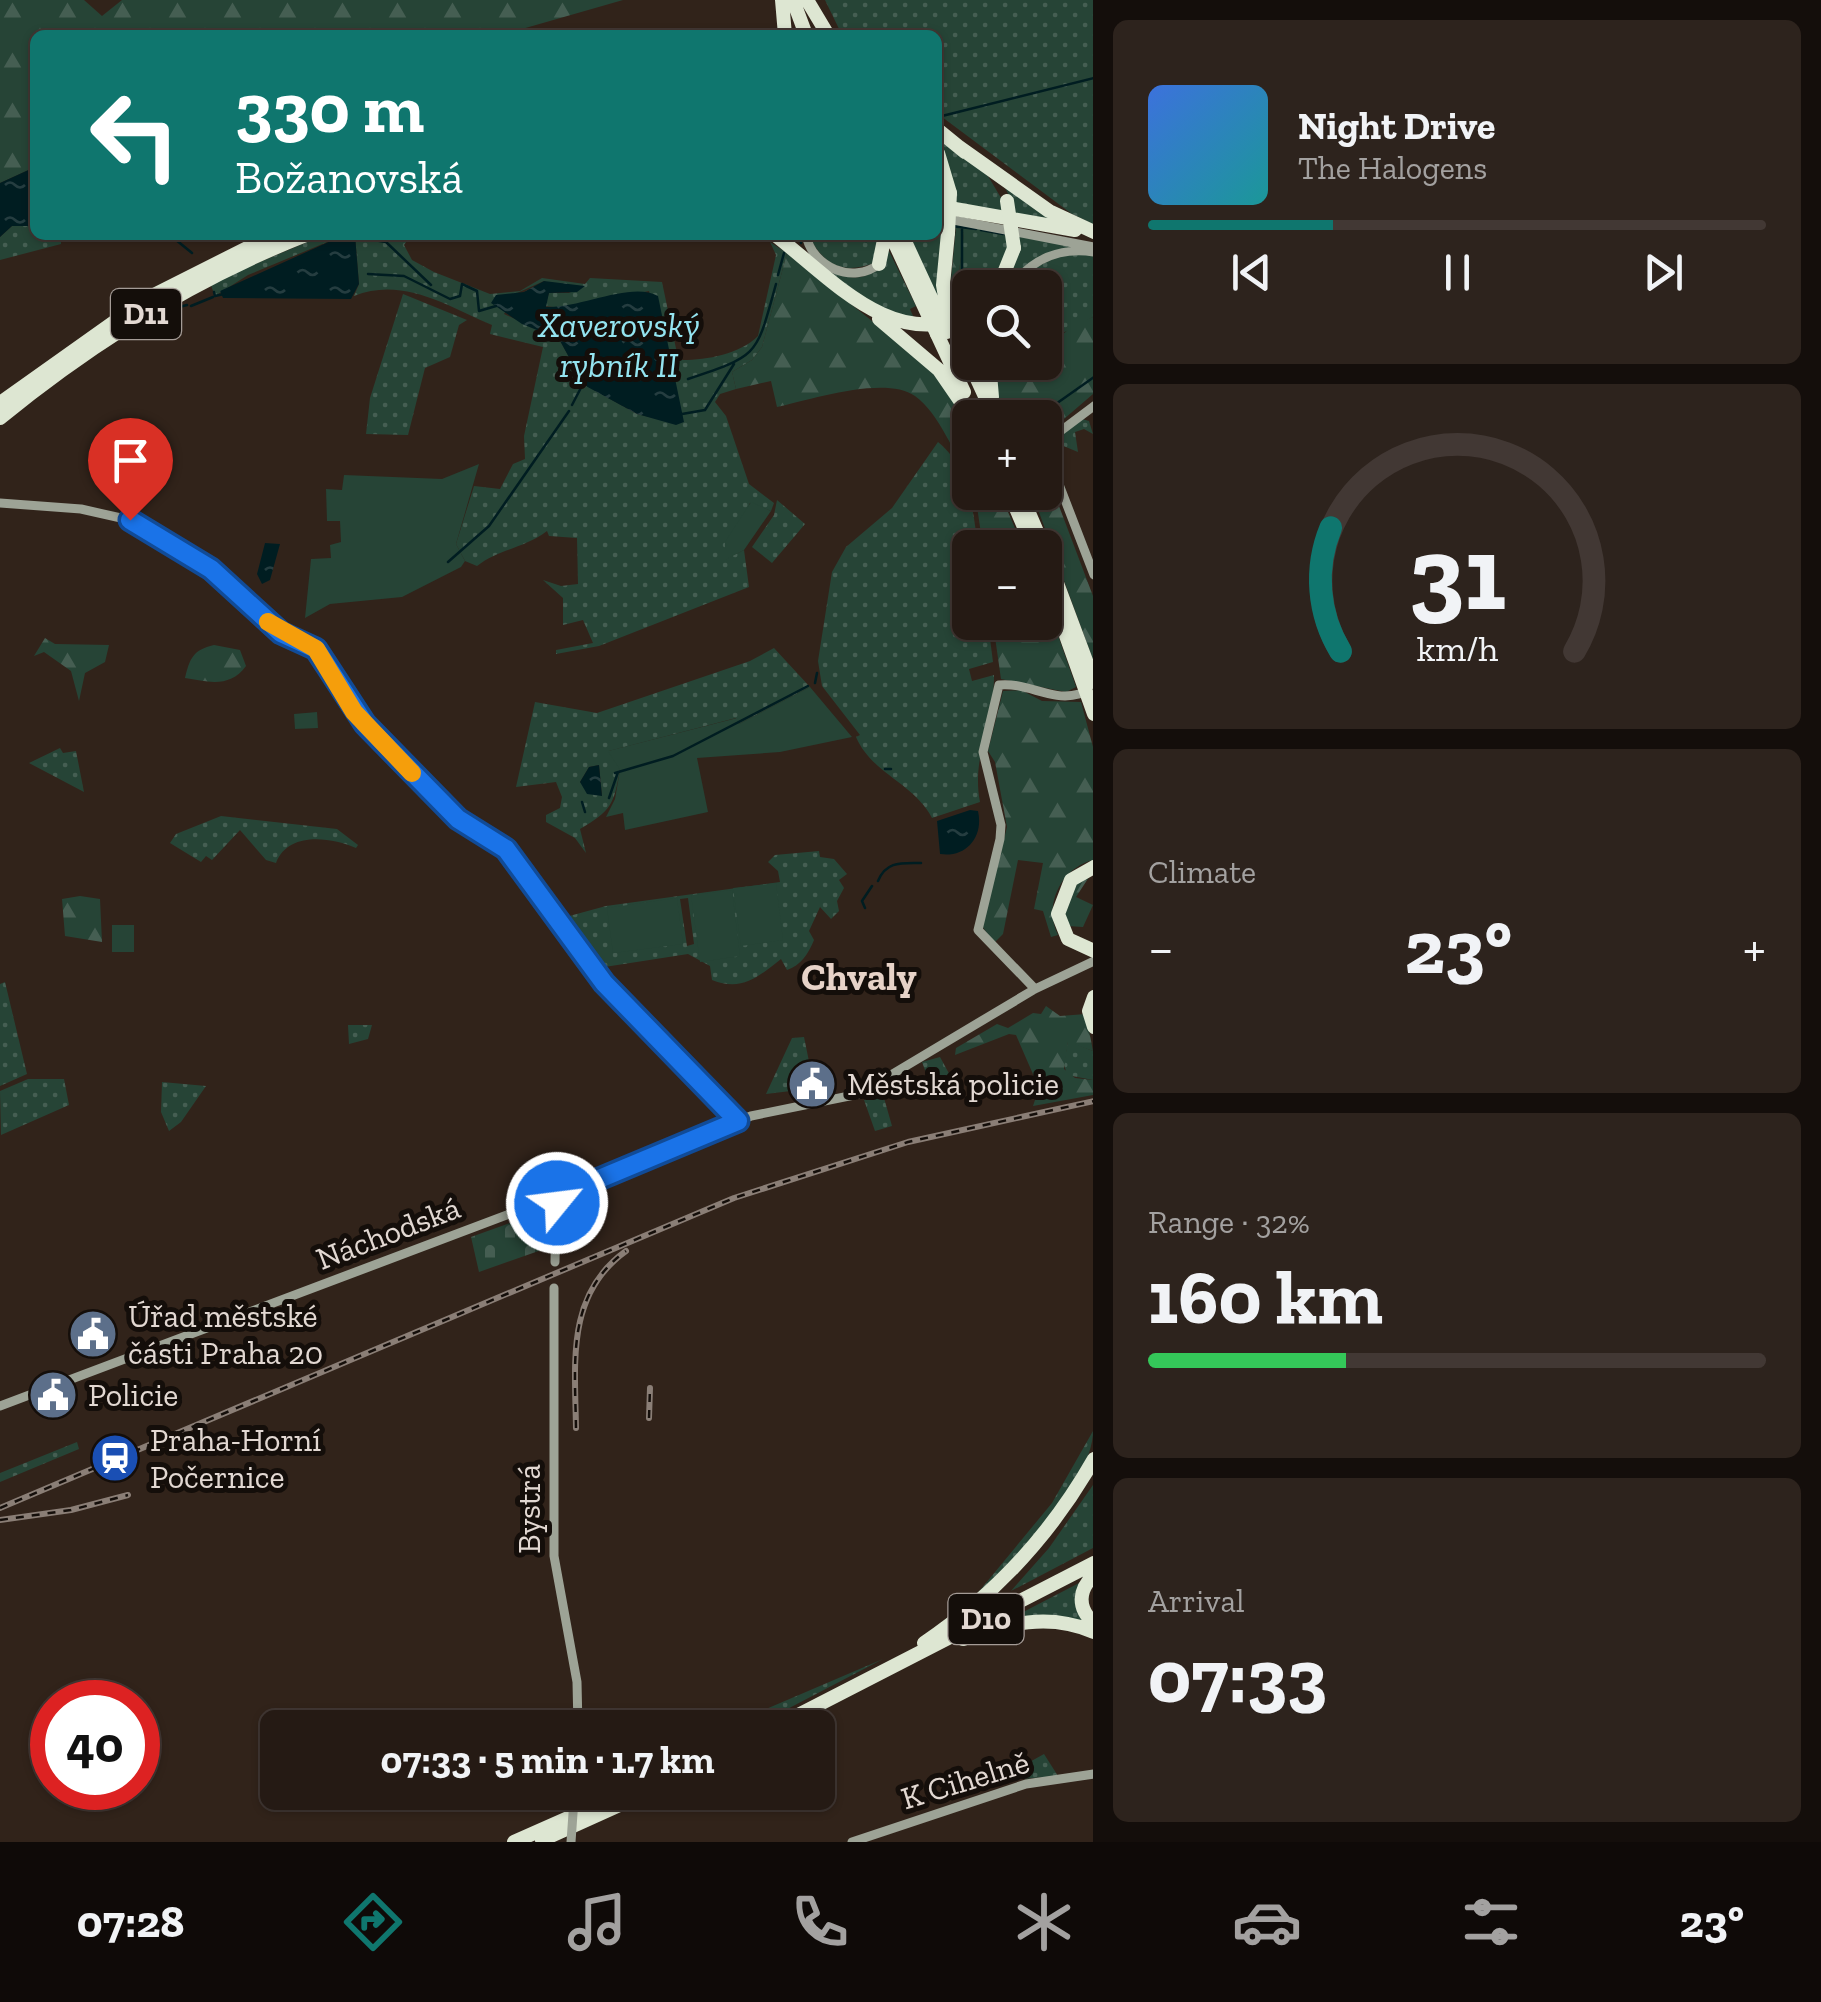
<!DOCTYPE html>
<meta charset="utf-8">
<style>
body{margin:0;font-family:"Zilla Slab",serif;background:#2d231d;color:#f1f3f6;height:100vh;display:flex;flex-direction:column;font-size:38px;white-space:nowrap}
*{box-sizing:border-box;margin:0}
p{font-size:32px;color:#a3a1a0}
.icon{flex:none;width:55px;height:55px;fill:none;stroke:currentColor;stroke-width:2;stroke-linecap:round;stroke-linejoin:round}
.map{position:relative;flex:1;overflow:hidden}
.sheet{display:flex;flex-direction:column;gap:20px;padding:20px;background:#140e0b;width:728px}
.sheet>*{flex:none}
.hud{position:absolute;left:30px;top:30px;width:912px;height:210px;border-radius:15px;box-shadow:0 2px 8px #0004,0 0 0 2px #423834;background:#0f766e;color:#fff;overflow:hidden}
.tools{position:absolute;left:952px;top:270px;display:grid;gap:20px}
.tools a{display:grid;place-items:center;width:110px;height:110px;border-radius:15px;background:#251a14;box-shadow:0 2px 8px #0004,0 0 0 2px #423834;font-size:50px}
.speed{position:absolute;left:30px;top:1680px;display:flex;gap:20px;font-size:50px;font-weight:700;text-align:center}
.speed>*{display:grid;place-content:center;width:130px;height:130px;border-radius:50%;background:#251a14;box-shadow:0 2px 8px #0004,0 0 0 2px #423834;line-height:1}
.speed .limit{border:15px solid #d22;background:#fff;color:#111}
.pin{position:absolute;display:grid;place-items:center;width:85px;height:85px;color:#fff;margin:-102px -42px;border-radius:50% 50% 50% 0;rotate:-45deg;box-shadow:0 0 10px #0007}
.pin .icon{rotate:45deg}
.me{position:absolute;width:110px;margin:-55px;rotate:61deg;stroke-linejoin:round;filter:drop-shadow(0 0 8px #0008)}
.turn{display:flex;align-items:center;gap:35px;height:210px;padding:0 40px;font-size:45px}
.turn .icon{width:130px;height:130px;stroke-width:2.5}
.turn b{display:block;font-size:70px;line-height:85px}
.big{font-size:75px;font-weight:700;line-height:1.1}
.sheet .widget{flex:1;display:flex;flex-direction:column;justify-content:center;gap:15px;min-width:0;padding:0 35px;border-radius:15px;background:#2d231d}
.sheet .dial{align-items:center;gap:0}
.dial svg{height:260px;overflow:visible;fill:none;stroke:#423834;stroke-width:7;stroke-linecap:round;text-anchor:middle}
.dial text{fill:#f1f3f6;stroke:none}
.song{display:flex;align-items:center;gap:30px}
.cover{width:120px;height:120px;border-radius:15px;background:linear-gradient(135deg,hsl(220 70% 55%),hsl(180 70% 35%))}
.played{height:10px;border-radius:5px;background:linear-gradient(90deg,#0f766e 30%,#423834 30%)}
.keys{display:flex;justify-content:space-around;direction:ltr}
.heat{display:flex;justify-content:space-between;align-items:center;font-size:55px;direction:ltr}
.charge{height:15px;border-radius:8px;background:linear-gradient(90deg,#34c759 32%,#423834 0)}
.trip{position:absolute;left:260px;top:1710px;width:575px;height:100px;border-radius:15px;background:#251a14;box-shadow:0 2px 8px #0004,0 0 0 2px #423834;font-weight:700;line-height:100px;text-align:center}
.tab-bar{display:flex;height:160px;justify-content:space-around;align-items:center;background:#0f0a08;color:#a3a1a0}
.tab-bar .icon{width:70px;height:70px}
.tab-bar .selected{color:#0f766e}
.tab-bar b{font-size:45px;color:#f1f3f6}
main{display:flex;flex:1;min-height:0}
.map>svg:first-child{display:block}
</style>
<main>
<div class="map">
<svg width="1094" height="1842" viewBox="0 0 1094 1842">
<defs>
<pattern id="grass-dots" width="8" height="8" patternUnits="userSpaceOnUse" patternTransform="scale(2.5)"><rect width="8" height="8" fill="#264436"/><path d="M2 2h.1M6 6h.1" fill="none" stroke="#455e52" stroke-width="1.8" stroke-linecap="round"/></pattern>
<pattern id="forest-firs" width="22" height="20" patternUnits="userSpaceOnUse" patternTransform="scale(2.5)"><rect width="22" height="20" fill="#264436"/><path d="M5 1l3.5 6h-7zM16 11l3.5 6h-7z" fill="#455e52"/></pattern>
<pattern id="cemetery-stones" width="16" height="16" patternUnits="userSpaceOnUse" patternTransform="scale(2.5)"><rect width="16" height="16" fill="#264436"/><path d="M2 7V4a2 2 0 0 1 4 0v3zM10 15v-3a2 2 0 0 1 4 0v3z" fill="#455e52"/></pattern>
<pattern id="water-ripples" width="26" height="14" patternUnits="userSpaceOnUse" patternTransform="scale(2.5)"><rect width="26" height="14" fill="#001d21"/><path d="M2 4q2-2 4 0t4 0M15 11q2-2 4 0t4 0" fill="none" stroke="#253d40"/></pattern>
</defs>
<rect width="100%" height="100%" fill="#31231a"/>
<!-- grass -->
<path fill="url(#grass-dots)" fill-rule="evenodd" d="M825 0H1093V224L1072 214 938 114V35H842Z
M938 133 988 176 1007 208 1009 196 1002 181 1062 223 954 205Z
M938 220 946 221 945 313 906 235H938Z
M954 223 1082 245 1044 254 1003 287 1018 252 1011 248 995 287 970 288V311L954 318 946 284ZM956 227 964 233 958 280 961 309 956 313C940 293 948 251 956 227Z
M31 224 35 235H61V244L0 260V237L12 226Z
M324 235H344L248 275 215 296 210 283Z
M355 235H411L404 245 412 260 434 272 490 294 520 291 542 278 585 284 590 278 662 282 678 358 683 360C707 360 740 354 758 336L776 255 770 242 787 253 762 347 752 360 732 372 736 389 720 394 715 402 726 416 749 484 774 503 771 511 750 503 725 559 744 550 749 587 599 646 556 654V650L593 643 583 620 563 625V598L543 580 561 586 578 584 577 538 549 536 547 531C523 549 498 549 477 566L465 561 456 544 474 486 500 489 513 464 525 459 524 436 543 347 490 334 492 325C448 306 402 276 354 296L359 284ZM544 281 571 293H549L545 306 562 308 649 291 679 424 637 414 585 385 559 339 504 314 517 293Z
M808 235H882L877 262C845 274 826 269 808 235Z
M888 249 916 306 910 309 916 323 874 307 830 272C860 283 877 278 888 249Z
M1063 254H1093V317L1061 334 1045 351V288L1017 287 1030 270Z
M403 294 467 320 459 325 450 357 425 368 408 435 366 434 370 398Z
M1082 419 1089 421 1093 434 1084 429 1075 432 1078 452 1061 445 1059 436Z
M938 442C969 467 973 510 978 547L970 548V622L988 623 993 662 969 669 972 681 994 675C995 721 971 756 980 802L932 818C914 783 872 774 856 737L860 735 822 686 818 661 832 572 846 547 892 508Z
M777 500 805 524 772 563 752 547 774 515Z
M774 648 810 687 739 724 736 718 609 751 620 769C614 805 611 811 580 829L586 853 575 838 546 822V815L560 808 562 797 556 782 516 787 535 702 597 713 750 661ZM599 765 602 796 580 782 589 767Z
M60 748 63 753 76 751 84 792 29 763Z
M221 816 337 829 358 845 356 848C331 837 288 831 276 863L266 860 240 830 212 860 206 856 201 862 170 843 176 834Z
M819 851 820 857 834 859 847 874 839 880 844 888 837 901 839 911 831 919 820 907 809 931 814 940C809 953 800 966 787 970L781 959C758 977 742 992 712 980L710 966 688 954 598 968 562 918 606 906 780 882 778 871 768 862 775 855ZM688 898 694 944 687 946 680 899Z
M5 982 27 1074 0 1086V984Z
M348 1025H372L368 1039 349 1044Z
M804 1037 813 1081 805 1083 807 1089 766 1094 792 1038Z
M1068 1041 1093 1051V1080L1067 1075 1064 1064Z
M940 1057 952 1079 932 1089 922 1062Z
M28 1079H64L69 1105 1 1135 0 1091Z
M162 1082 206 1086 181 1122 169 1131 161 1112Z
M876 1093 884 1098 892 1126 875 1131 864 1100Z
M1093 1431C1093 1483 1009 1566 971 1601L1052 1503Z
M77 1442 79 1449 0 1482V1473Z
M1093 1485V1548L1011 1591 1049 1548Z
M1081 1582 1089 1627 1010 1619Z
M883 1659 753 1727H724Z
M1044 1754 1058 1776 1022 1779 1026 1764Z"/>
<!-- forest -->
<path fill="url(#forest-firs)" d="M0 0H84L102 16 122 0H623L501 35H35V167L0 183Z
M956 227 964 233 958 280 961 309 956 313 949 300Z
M787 253 932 369 970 426V481C955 455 939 413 915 396 885 375 810 400 777 407L771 381 736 389 732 372 752 360 762 347Z
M1093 317V394L1050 431 1045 432V418L1001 417 993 363 1045 362V351L1073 325Z
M1045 469 1093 596V660L1032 493 1045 492Z
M975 493H1000L1023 547H983Z
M1045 598 1076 687 1066 692 1001 679 993 623 1045 622Z
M45 638 55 644 109 645 105 662 85 673 79 701 71 671 44 652 34 656Z
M214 645 240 650 246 666C230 688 209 682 185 678 190 658 193 650 214 645Z
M1021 690 1042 701 1081 702 1093 747V860C1061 868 1043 905 1058 935L1051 937 1043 911 1034 909 1043 863 1018 860 1003 934 994 943 982 926 1007 827 995 762 988 751 1003 691Z
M1093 871 1076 897 1093 905 1083 927 1068 926 1063 908 1080 878Z
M80 896 100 899 102 942 65 936 62 899Z
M1046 1006 1060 1016 1086 1014 1093 1051 1068 1042 1064 1069 1075 1078 1093 1080V1095L1033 1106 1039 1088 1016 1035 1009 1034 955 1055 956 1048 997 1024 1008 1028 1033 1013 1041 1014Z"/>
<!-- cemetery -->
<path fill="url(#cemetery-stones)" d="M541 1212 550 1247 479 1272 471 1237Z"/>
<!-- garden -->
<path fill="#264436" d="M479 464 456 544 465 561 461 567 402 597 330 604 305 618 311 559 331 558 330 545 341 542 340 521H327L326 489 342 490 344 475 442 479Z
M751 502 771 511 744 550 725 560V542Z
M810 687 852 737 780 752 697 758 708 812 625 830 623 813 606 817 615 799 620 770 608 751 737 718 739 724Z
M317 712 318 728 295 729 294 714Z
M776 883 783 940 741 946 733 888Z
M732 890 740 956 700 962 691 895Z
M677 898 683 944 613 953 607 908Z
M112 925H134V952H112Z"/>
<!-- water -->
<path fill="url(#water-ripples)" d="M35 167V226H12L0 237V183Z
M344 235H355L359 284 351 299 223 298 220 291Z
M544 281 585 286 577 292 549 293 546 307C579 309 631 281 658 296L684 422 676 425 637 414 584 385 559 339 522 324 491 303 496 295 524 292Z
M265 543 280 544 270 580 262 584 257 574Z
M599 765 602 796 587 794 580 782 589 767Z
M970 810 978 811C984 837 966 858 940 854L937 821Z"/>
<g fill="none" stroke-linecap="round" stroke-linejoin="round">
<!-- stream -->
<path stroke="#001d21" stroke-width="2.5" d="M938 117 1094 78
M952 226 976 229
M962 227V309
M981 230 1003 234
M170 235 192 253
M787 235 788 236
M800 235 801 243
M861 235 866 241
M355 237 386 242 431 285
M368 274 404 276 450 299 460 296 462 284 477 291 479 311 496 306
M778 275 784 253
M214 292 215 296 224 294
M191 306 213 297
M171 309 187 305
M688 379C760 355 756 356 776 284
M572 405 585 380
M682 414 705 410 734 364
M1036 418 1094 377
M967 467 970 465
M448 562 489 526 569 411
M815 683 817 673
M885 769H891
M615 773 673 756 808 686
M609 798 618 772
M582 802 585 812
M878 881C886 861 901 863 921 863
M865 908 862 901 872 886"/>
<!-- secondary -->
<path stroke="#9da396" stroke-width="9" d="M938 217 1094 247
M806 235C812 267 853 285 879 264
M1011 288C1031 259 1060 247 1094 252
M1094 406 1058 433 1050 461 1094 575
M0 503 81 509 130 520 211 569 281 633 316 649 365 724 458 819 505 849 605 983 738 1121
M1035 989 978 930 1000 839 1001 825 983 752 999 685C1028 682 1051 702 1079 694
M555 1262 556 1197
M554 1288V1556L577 1682 578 1728
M0 1406 597 1181 751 1116 859 1094 1035 989 1094 961
M852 1842 1026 1784 1094 1774"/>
<!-- highway -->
<path stroke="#dde6d2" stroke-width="14" d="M782 0 785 35
M793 0 806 35
M807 0 828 35
M938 130 965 152
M959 147 1049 211 1094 232
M938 153 950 193
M938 206 1075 230
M775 235C830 277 895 354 970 313
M891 235 929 317
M902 235 939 315
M879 264 885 235
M998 288 1014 248
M948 314 943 285 948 233
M879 319 939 370 972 418
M955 331 995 418
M937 334 964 392
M989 362 992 397
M0 403 148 298 273 235
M0 418C93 342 194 279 306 235
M1009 492 1033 548
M1020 492 1044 548
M1045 551 1094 682
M1045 577 1094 714
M1094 867 1071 880 1058 914 1068 939 1094 951
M1094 997 1089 1011 1094 1027
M1094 1575C1078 1590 1077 1608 1094 1623
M963 1639C1009 1624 1047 1612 1094 1632
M924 1643C995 1595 1052 1533 1094 1459
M773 1728 1094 1563
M542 1840 648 1792
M514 1842 627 1792"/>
<!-- rail casing -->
<g stroke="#8a7e76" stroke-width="6">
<path id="rail" d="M649 1418 650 1388
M576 1428C575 1362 566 1294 626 1251
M0 1508 734 1198 908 1142 1094 1101
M0 1520 71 1510 128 1495"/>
</g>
<!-- rail -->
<use href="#rail" stroke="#140e0a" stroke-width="2.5" stroke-dasharray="8" stroke-linecap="butt"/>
<!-- secondary-bridge -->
<path stroke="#9da396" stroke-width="9" d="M571 1842 574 1799"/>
<!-- highway-bridge -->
<path stroke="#dde6d2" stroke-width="14" d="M1007 201 1014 248
M948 233 950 193
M939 315 947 332
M929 317 937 334"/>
</g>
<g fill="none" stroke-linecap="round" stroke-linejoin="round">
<!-- route casing -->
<g stroke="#114b97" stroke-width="25">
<path id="route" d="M130 520 211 569 281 633 316 649 365 724 458 819 506 849 604 983 738 1121 556 1197 557 1203"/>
</g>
<!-- route -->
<use href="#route" stroke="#1a73e8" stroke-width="18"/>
<!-- slow -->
<path stroke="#f59e0b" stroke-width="18" d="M268 622 316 649 354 712 412 773"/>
</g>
<!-- icons -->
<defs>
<g id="civic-disc" transform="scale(2.5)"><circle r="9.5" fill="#5c6f8a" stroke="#140e0a"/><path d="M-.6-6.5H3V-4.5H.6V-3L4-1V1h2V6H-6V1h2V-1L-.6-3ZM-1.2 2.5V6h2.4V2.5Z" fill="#fff"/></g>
<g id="station-disc" transform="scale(2.5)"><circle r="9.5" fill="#1a4fb4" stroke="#140e0a"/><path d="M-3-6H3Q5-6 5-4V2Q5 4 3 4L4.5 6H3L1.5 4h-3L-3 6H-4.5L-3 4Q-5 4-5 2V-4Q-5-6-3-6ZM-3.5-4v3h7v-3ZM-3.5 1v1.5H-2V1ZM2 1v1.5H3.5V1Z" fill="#fff"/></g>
</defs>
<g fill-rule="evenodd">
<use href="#civic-disc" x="812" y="1084"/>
<use href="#civic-disc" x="93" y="1334"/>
<use href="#civic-disc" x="53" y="1395"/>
<use href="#station-disc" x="115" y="1458"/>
</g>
<g text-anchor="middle" stroke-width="10" stroke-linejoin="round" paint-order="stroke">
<!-- shield labels -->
<g fill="#140e0a" stroke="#a49b96" stroke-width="2.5">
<rect x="111" y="289" width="70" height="50" rx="8"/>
<rect x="948.5" y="1594" width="75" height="50" rx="8"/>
</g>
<g font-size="30" font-weight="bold" fill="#e2d8d2">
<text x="146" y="324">D11</text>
<text x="986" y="1629">D10</text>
</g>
<!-- poi labels -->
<g font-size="32" fill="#e2d8d2" stroke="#140e0a" text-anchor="start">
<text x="847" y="1095">Městská policie</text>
<text x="128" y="1327">Úřad městské<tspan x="128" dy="37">části Praha 20</tspan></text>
<text x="88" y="1406">Policie</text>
<text x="150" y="1451">Praha-Horní<tspan x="150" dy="37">Počernice</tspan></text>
</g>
<!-- street labels -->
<g font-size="32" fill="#e2d8d2" stroke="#140e0a">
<text transform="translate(388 1233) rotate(-21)" y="11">Náchodská</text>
<text transform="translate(529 1509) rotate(-90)" y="11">Bystrá</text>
<text transform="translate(965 1780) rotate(-17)" y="11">K Cihelně</text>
</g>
<!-- water labels -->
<g font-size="35" font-style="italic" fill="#94e4f0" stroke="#140e0a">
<text x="619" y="337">Xaverovský<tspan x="619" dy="40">rybník II</tspan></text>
</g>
<!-- quarter labels -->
<g font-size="38" font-weight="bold" fill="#e7d3c8" stroke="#140e0a">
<text x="859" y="990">Chvaly</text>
</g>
</g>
</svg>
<div class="tools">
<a><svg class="icon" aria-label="search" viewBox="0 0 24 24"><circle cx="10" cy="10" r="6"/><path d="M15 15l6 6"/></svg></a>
<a>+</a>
<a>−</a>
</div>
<div class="speed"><div class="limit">40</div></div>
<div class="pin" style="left:130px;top:520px;background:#d93025"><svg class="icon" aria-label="arrive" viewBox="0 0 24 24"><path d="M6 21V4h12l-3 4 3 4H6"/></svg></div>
<svg class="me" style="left:557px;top:1203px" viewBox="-20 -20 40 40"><circle r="17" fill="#1a73e8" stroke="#fff" stroke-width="3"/><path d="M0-11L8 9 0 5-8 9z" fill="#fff"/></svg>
<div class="trip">07:33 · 5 min · 1.7 km</div>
<div class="hud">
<div class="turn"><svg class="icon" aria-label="left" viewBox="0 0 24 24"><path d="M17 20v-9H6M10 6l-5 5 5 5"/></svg><div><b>330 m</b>Božanovská</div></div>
</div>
</div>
<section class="sheet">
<div class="widget">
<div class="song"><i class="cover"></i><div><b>Night Drive</b><p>The Halogens</p></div></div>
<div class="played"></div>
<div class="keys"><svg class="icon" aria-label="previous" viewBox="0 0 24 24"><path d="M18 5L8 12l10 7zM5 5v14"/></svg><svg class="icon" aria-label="pause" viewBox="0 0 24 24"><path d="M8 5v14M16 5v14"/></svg><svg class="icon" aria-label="next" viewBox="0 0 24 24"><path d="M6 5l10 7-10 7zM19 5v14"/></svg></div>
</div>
<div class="widget dial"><svg viewBox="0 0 100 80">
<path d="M14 69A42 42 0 1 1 86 69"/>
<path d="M14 69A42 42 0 0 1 11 31" stroke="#0f766e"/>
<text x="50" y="56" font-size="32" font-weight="700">31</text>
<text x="50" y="72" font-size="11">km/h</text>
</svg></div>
<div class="widget"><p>Climate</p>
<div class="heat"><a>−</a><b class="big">23°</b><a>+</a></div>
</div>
<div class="widget"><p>Range · 32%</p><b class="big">160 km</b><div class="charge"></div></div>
<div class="widget"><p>Arrival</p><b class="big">07:33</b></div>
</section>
</main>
<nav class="tab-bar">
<b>07:28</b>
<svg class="icon selected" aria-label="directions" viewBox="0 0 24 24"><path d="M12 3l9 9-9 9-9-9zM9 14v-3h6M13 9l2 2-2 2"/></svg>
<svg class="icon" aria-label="music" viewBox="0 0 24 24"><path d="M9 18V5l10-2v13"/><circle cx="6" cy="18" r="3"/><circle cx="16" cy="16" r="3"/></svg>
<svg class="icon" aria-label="phone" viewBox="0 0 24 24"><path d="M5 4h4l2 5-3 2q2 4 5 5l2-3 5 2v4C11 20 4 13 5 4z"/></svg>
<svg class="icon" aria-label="climate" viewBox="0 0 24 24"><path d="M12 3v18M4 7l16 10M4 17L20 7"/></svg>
<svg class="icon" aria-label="car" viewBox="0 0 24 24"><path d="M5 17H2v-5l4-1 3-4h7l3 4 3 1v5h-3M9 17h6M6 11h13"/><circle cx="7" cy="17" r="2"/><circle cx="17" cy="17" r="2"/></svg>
<svg class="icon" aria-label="filters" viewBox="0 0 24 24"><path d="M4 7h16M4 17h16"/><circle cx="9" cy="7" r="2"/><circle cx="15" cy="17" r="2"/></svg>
<b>23°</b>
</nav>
